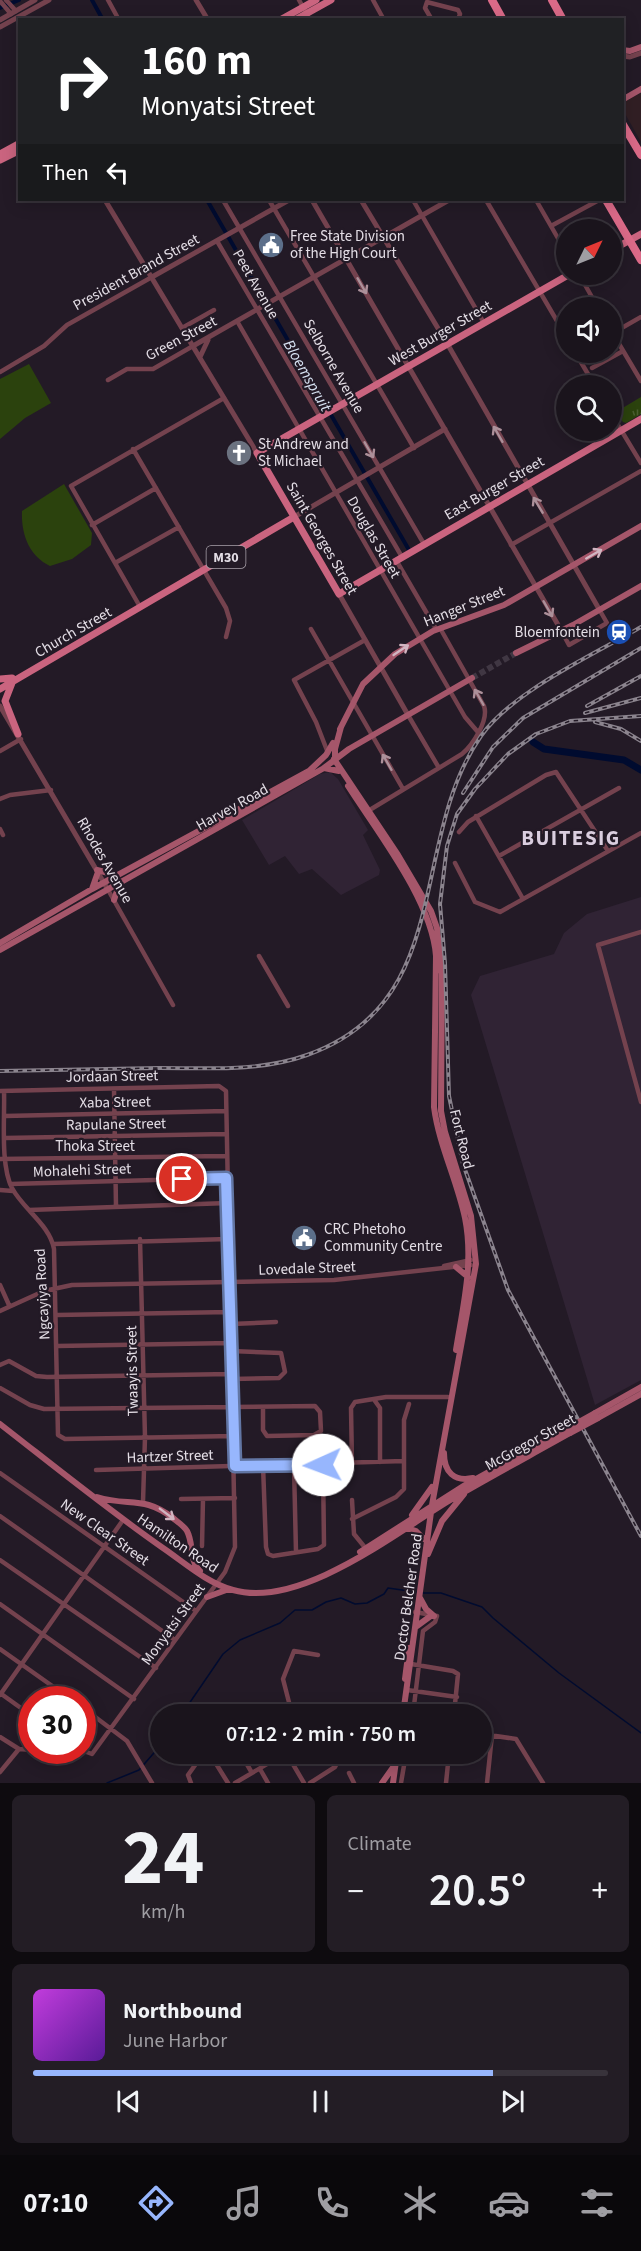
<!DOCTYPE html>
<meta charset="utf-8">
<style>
body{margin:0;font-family:"Source Sans 3",sans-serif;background:#231d25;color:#f1f3f6;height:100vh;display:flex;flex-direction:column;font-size:22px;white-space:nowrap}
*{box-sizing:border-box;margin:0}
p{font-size:20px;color:#9f9ea3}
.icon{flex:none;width:33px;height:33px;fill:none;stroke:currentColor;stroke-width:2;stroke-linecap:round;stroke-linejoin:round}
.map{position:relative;height:1783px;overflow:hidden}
.panel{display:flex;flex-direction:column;gap:12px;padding:12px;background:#0e0b0f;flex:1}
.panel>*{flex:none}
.hud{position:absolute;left:18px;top:18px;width:606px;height:183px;border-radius:0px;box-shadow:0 3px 15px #0003,0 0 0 2px #38333b;background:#202124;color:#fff;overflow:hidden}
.needle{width:39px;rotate:47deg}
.controls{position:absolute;left:556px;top:219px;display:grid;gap:12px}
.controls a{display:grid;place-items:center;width:66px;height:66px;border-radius:50%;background:#1a141c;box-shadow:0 3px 15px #0003,0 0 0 2px #38333b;font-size:30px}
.speed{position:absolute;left:18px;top:1686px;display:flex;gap:12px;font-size:30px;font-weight:700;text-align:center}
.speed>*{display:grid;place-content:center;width:78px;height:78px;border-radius:50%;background:#1a141c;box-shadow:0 3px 15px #0003,0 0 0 2px #38333b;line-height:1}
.speed .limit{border:9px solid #d22;background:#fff;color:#111}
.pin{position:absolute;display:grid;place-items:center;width:51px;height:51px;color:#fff;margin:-26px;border:3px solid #fff;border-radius:50%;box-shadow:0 2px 6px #0007}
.me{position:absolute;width:66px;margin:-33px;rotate:268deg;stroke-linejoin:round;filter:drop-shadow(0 0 4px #0008)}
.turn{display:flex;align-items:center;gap:21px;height:126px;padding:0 24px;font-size:27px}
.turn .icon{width:78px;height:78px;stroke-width:2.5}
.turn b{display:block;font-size:42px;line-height:51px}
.then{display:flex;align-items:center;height:57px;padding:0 24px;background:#0003;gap:12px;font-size:22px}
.big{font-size:45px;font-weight:600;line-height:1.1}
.panel .widget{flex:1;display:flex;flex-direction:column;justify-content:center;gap:9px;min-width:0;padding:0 21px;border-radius:9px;background:#231d25}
.panel .dial{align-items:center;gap:0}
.dial b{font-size:78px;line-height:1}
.song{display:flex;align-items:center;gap:18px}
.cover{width:72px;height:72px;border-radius:9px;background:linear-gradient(135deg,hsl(290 70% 55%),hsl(270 70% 35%))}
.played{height:6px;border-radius:3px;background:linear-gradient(90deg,#97b6fd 80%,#38333b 80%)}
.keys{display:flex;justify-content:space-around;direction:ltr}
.heat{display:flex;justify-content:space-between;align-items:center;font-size:33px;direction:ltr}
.panel .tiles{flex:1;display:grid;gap:12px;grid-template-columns:1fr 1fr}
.widget:last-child{grid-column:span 2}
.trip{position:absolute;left:150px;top:1704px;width:342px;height:60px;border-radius:30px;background:#1a141c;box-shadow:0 3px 15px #0003,0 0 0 2px #38333b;font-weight:600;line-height:60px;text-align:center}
.dock{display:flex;height:96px;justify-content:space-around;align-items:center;background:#0a080b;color:#9f9ea3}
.dock .icon{width:42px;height:42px}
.dock .on{color:#97b6fd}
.dock b{font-size:27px;color:#f1f3f6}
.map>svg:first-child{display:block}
</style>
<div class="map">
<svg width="641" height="1783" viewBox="0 0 641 1783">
<defs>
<pattern id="grass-tufts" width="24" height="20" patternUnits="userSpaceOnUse" patternTransform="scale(1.5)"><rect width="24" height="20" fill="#2b420d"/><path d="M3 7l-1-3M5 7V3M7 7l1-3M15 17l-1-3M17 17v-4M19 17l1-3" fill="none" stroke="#4a5d30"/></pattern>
</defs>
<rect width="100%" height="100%" fill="#231a26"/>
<!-- commercial -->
<path fill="#311f24" d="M641 93V142L623 110 622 103Z"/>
<!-- built -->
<path fill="#302334" d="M330 772 338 779 368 830 363 835 380 870 379 875 341 895 312 869 299 874 285 856 269 865 242 820 320 774Z
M641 897V1380L595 1405 471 995 480 976 554 954 564 933 587 914Z"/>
<!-- grass -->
<path fill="url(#grass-tufts)" d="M641 397V414L626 423 623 422 616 412Z"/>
<!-- pitch -->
<path fill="#2b420d" d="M29 364 51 403 25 418 0 439V379Z
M64 484 92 533 91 545 72 559 50 566C29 556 21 534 22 511Z"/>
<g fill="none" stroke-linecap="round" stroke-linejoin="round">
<!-- stream -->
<path stroke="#000b2f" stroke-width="1.5" d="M421 1593H441L482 1607 493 1618 559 1673 641 1733
M182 1714 223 1654 240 1640 280 1623 295 1610H312L326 1602 341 1598 355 1604 367 1603 384 1594 388 1588 416 1592
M107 1783 139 1770 160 1746"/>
<!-- canal -->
<path stroke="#000b2f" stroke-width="4" d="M92 0 103 20
M0 8 19 0
M207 200 409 550"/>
<!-- river -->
<path stroke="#000b2f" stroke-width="7" d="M533 742 544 749 624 760 641 770"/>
<!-- secondary-tunnel -->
<path stroke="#403743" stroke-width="6" stroke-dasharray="6 3" stroke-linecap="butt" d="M472 678 516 653"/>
<!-- minor -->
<path stroke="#74424e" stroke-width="4.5" d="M6 0 16 11
M108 0 119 20
M299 0 310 20
M373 0 384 20
M0 1 11 14
M432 20 425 8 427 2 458 10 460 14 458 20
M223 200 424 544
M269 200 414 448
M413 200 484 323
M486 200 567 338
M536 200 567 254
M551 226 599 200
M217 241 402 557
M579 274 598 308
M237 321 465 717 477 731
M182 328 214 310
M612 332 641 381
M613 333 641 317
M575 352 595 386
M592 368 623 351
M0 372 44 346 67 325 152 277
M108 380 127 369H153L193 346
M612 415 641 463
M133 449 226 608 230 621 226 637
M92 525 156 488
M511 545 641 471
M396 560 436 629
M115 563 179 527
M139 605 71 486 224 398
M311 629 403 789
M561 630 569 645 607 623 599 609
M408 715 439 768
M0 751 21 739
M328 753 316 722 294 680 365 640
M0 799 10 795 51 790
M368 811 462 754C473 745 489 720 484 706L440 628
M476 816 523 899
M0 829 3 835
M459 832 468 822 546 775 556 772 608 851
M499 856 619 788
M455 863 475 902 500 912 641 833
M107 888 173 1005
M641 932 598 945 641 1102
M259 956 288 1006
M114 1089 116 1206
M0 1091 219 1086 226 1091 235 1547 225 1572 92 1754 81 1750
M4 1091C5 1117 0 1165 12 1188 23 1209 50 1225 54 1249L58 1435 65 1439 234 1436
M5 1116 226 1111
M5 1138 226 1134
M0 1159 226 1156
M10 1184 227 1178
M0 1190 13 1191
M29 1210 228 1203
M140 1239 145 1437 143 1502
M53 1244 228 1239
M444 1266 471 1260
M0 1285 9 1305
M0 1311 44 1291 72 1285 334 1280 471 1265
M57 1315 230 1312
M231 1324 276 1322
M57 1346 231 1343
M231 1351 281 1353 285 1372 279 1378 232 1379
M0 1365 9 1361 36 1376 47 1377 231 1374
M0 1388 30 1405 44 1409 315 1406 320 1412 321 1431 314 1435 267 1436 263 1430V1407
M375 1401 380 1408V1462
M352 1464 351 1408 355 1402 386 1397H448
M263 1465 266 1547 268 1554 273 1556 318 1549 324 1545 323 1465
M294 1466 296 1552
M96 1470 404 1461
M0 1473 196 1611
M181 1499 235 1498
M352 1500 354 1534 367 1550
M0 1516 175 1640
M352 1519 396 1497 404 1489V1420L409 1404
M202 1546 203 1499
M0 1560 156 1668
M0 1604 134 1699
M0 1649 72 1700
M411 1664 453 1671 458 1674 454 1714
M407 1690 457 1697
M0 1693 32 1716
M0 1695 123 1520
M82 1707 127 1741 152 1783
M292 1714 283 1679 294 1651 318 1655
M413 1714 423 1631 435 1622 437 1616 415 1612
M482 1734 516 1739 543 1783
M0 1737 19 1749 32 1750
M210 1754 228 1783
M241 1754 252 1773
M287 1754 304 1783
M260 1769 268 1783
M0 1772 19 1749
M349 1773 354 1783
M191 1783 188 1775 203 1754
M235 1783 284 1754
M310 1783 335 1767 337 1763 332 1754
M401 1783 406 1754
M446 1783 449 1754
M487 1783 492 1735"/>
<!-- tertiary -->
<path stroke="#74424e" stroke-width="5" d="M196 0 208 20
M0 20 35 0
M0 27 49 0
M622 56 630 57 641 53
M105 200 257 453
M312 200 561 630
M361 200 448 345 599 609
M152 277 289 200
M193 346 449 200
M200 357 208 340
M294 517 445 429
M339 594 408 715
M0 706 107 888"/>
<!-- secondary -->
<path stroke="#a5566a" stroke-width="6" d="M622 50 630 51 641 47
M622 100 641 89
M516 653 573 625 641 586
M340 729 363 684 395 654 433 631 504 605 641 526
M334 759 398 855 431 911 437 928 442 974 441 1111 445 1132 471 1216 476 1264 432 1505 403 1714
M335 762V749L341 727
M324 768 339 771
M308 772 326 755 333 743
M348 786C378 833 432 901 436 956L434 1107C439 1145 457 1180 465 1218 474 1263 463 1306 456 1350
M97 870 116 875
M92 889 98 872
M114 900 120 882
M0 943 92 889 309 771
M0 950 324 768 349 749 472 678
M456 1267 468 1277
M595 1413 641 1387
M598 1418 641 1394
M0 1424C54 1466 107 1509 163 1548 185 1563 207 1583 233 1590 299 1609 393 1535 447 1502 488 1478 529 1456 570 1433
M444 1453C444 1472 454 1482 473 1478
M97 1497C129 1507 143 1495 173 1518 178 1522 184 1526 187 1531 194 1544 189 1561 200 1571
M412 1515 432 1487
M407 1528 416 1531 424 1539
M360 1552 465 1485 568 1428
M428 1554 442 1521 464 1494
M207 1597 229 1589
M420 1598 426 1609 434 1616
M417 1626 432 1615
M405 1679 409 1648
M382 1783 394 1766
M393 1783 397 1754"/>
<!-- primary -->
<path stroke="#ca647f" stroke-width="7" d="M280 20 316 0
M295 20 331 0
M0 154 20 143
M0 160 20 150
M612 250 641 234
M570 274 257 453 339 594 641 419
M0 679 12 678
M12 683 5 701 18 734
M0 689 294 517"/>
<!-- trunk -->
<path stroke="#db6a88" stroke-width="8" d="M492 0 503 20
M552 0 563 20
M622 123 641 155
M606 200 641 260"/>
<!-- rail casing -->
<g stroke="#8b848e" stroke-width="4">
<path id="rail" d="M587 706 641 676
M585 713 641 698
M641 716 570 721 536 734 508 754 475 789 457 814 447 846 440 904 445 963 449 1096 463 1164 508 1290 641 1536
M595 722 621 729 641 741
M463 793 493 747 523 718 641 648
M0 1071C53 1070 106 1069 159 1068 207 1068 260 1072 307 1055 457 1002 407 842 481 736 513 691 593 655 641 627"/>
</g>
<!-- rail -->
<use href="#rail" stroke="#231a26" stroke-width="1.5" stroke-dasharray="4.5" stroke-linecap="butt"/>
<!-- secondary-bridge -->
<path stroke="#a5566a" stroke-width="6" d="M568 1428 595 1413
M570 1433 598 1418"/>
</g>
<!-- one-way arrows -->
<defs><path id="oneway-shaft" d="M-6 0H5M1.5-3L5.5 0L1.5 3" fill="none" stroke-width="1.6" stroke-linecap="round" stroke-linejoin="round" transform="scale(1.5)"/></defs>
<g stroke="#ac909a">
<use href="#oneway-shaft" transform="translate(362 286) rotate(60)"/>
<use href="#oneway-shaft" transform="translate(498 434) rotate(-120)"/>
<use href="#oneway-shaft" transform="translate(369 450) rotate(60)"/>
<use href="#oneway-shaft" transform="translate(538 505) rotate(-121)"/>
<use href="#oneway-shaft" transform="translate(548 609) rotate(60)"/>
<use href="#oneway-shaft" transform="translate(479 697) rotate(-120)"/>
<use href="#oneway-shaft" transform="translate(387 762) rotate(-120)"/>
</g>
<g stroke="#d1b5c1">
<use href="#oneway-shaft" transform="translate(594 554) rotate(-30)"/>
<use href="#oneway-shaft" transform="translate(401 650) rotate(-34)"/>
<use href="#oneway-shaft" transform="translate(167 1514) rotate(37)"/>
</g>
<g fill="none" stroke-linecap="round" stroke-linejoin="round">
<!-- route casing -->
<g stroke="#6276a4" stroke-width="15">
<path id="route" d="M182 1179 226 1178 235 1466 323 1465"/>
</g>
<!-- route -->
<use href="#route" stroke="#97b6fd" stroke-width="10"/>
</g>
<!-- icons -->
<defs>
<g id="civic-disc" transform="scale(1.35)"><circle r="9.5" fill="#5c6f8a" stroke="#231a26"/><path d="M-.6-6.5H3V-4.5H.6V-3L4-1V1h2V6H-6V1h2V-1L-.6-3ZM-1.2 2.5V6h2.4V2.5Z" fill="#fff"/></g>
<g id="church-disc" transform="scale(1.35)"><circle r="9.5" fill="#6b7280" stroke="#231a26"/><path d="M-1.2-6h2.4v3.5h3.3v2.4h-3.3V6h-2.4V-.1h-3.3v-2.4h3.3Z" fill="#fff"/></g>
<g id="station-disc" transform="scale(1.35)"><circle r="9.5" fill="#1a4fb4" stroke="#231a26"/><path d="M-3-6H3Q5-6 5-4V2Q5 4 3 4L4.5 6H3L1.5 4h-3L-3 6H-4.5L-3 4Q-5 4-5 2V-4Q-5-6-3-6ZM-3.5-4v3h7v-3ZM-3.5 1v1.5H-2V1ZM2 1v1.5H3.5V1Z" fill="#fff"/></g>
</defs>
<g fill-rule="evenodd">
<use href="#civic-disc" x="271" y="245"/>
<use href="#church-disc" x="239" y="453"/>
<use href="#station-disc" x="619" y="632"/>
<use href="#civic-disc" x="304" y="1238"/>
</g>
<g text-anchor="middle" stroke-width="4.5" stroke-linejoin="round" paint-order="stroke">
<!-- shield labels -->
<rect fill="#231a26" stroke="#aaa3ac" stroke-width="1.5" x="206.5" y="546" width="39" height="22" rx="4.5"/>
<g font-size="14" font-weight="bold" fill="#e4dee6">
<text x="226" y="562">M30</text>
</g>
<!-- poi labels -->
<g font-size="15" fill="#e4dee6" stroke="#231a26" text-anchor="start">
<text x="290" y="241">Free State Division<tspan x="290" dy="17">of the High Court</tspan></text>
<text x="258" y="449">St Andrew and<tspan x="258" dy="17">St Michael</tspan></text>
<text x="600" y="637" text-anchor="end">Bloemfontein</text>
<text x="324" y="1234">CRC Phetoho<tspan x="324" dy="17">Community Centre</tspan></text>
</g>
<!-- street labels -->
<g font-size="15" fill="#e4dee6" stroke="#231a26">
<text transform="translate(136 272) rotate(-29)" y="5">President Brand Street</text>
<text transform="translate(256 284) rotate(60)" y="5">Peet Avenue</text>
<text transform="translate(440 333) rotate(-30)" y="5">West Burger Street</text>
<text transform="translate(181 338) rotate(-28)" y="5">Green Street</text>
<text transform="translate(334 366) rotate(60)" y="5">Selborne Avenue</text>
<text transform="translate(494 488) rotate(-30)" y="5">East Burger Street</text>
<text transform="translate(374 537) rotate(60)" y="5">Douglas Street</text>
<text transform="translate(322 538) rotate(60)" y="5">Saint Georges Street</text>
<text transform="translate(464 606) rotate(-22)" y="5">Hanger Street</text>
<text transform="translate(73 632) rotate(-30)" y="5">Church Street</text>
<text transform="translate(232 807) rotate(-29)" y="5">Harvey Road</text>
<text transform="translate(105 860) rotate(60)" y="5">Rhodes Avenue</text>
<text transform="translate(112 1076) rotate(-1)" y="5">Jordaan Street</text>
<text transform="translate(115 1102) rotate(-1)" y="5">Xaba Street</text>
<text transform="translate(116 1124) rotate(-1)" y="5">Rapulane Street</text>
<text transform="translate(462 1139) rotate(76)" y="5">Fort Road</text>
<text x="95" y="1151">Thoka Street</text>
<text transform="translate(82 1170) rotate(-2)" y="5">Mohalehi Street</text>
<text transform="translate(307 1268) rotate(-2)" y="5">Lovedale Street</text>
<text transform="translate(42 1294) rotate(-93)" y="5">Ngcayiya Road</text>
<text transform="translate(132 1371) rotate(-91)" y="5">Twaayis Street</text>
<text transform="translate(530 1442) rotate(-29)" y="5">McGregor Street</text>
<text transform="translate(170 1456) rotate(-2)" y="5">Hartzer Street</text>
<text transform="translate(105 1532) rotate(35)" y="5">New Clear Street</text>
<text transform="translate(178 1543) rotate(34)" y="5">Hamilton Road</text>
<text transform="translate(408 1597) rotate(-82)" y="5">Doctor Belcher Road</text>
<text transform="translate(173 1624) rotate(-54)" y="5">Monyatsi Street</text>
</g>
<!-- water labels -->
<g font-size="16" font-style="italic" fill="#d8e3f3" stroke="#231a26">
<text transform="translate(308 375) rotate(60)" y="6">Bloemspruit</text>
</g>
<!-- district labels -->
<g font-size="21" font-weight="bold" letter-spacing="1.5" fill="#dacedf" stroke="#231a26">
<text x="571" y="845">BUITESIG</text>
</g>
</g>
</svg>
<div class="controls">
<a><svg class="needle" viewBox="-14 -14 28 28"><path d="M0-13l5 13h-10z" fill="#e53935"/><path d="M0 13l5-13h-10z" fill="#9f9ea3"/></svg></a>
<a><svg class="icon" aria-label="sound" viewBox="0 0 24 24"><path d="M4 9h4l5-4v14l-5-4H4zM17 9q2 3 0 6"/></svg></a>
<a><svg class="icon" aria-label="search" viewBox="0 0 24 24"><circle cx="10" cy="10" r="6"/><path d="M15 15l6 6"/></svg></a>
</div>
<div class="speed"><div class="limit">30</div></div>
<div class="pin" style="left:182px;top:1179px;background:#d93025"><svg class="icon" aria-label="arrive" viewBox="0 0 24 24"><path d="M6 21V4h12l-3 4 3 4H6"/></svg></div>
<svg class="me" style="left:323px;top:1465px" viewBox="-20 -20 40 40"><circle r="19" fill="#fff"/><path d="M0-13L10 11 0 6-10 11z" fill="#97b6fd"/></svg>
<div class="trip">07:12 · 2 min · 750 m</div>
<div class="hud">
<div class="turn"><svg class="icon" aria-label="right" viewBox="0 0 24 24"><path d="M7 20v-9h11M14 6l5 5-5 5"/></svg><div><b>160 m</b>Monyatsi Street</div></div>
<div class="then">Then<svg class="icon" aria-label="left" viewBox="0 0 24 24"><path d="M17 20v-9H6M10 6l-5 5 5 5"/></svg></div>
</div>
</div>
<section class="panel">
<div class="tiles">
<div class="widget dial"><b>24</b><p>km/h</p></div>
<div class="widget"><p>Climate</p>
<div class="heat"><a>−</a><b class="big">20.5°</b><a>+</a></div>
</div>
<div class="widget">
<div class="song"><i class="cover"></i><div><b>Northbound</b><p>June Harbor</p></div></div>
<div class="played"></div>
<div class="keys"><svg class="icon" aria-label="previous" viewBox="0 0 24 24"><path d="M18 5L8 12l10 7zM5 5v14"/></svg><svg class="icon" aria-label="pause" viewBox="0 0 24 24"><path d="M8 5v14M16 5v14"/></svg><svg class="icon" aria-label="next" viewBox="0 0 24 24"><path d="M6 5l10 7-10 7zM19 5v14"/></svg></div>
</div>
</div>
</section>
<nav class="dock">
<b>07:10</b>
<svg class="icon on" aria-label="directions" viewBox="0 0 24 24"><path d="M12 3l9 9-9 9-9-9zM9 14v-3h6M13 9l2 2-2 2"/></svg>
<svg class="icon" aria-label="music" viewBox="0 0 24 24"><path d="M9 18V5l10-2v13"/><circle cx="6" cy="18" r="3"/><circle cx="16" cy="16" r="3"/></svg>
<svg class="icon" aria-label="phone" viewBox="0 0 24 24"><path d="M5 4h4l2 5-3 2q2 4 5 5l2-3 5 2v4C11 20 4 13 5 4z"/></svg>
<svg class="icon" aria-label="climate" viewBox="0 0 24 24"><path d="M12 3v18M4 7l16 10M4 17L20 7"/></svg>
<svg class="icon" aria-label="car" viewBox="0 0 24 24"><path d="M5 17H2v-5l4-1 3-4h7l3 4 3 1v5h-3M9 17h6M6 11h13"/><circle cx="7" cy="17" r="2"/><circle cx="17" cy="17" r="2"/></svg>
<svg class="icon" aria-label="filters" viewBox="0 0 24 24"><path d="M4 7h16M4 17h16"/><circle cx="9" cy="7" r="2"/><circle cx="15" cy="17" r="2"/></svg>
</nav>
